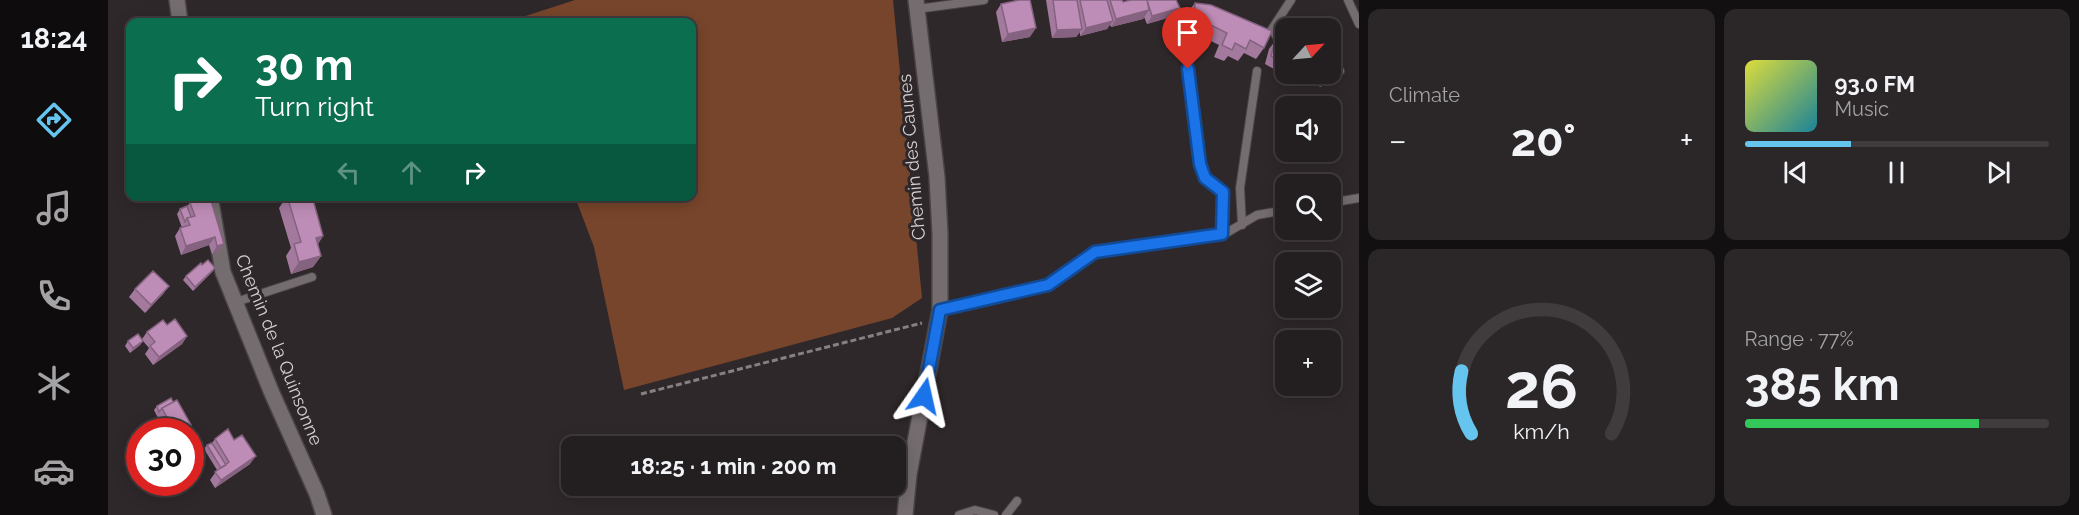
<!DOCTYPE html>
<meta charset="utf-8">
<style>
body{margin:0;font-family:Raleway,sans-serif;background:#2b2729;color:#f1f3f6;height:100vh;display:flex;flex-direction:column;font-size:22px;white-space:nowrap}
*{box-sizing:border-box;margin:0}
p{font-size:20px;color:#a3a2a5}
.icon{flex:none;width:33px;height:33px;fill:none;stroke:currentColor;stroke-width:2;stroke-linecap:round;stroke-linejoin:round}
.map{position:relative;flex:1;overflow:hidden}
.drawer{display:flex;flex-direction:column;gap:9px;padding:9px;background:#131012;width:720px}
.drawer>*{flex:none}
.banner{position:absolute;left:18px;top:18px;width:570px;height:183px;border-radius:12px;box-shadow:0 3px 15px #0003,0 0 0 2px #403c3e;background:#0b6e4f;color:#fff;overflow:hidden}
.needle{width:39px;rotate:64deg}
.buttons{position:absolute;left:1167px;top:18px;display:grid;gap:12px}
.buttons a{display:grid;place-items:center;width:66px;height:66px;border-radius:12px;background:#231e20;box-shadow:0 3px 15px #0003,0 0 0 2px #403c3e;font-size:30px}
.speed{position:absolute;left:18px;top:418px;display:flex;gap:12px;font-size:30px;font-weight:700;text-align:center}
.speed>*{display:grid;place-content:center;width:78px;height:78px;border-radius:50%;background:#231e20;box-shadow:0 3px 15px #0003,0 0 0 2px #403c3e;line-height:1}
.speed .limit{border:9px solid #d22;background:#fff;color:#111}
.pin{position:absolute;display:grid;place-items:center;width:51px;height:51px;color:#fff;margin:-62px -26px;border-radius:50% 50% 50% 0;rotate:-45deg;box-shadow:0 0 6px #0007}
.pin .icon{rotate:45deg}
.me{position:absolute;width:66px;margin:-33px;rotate:11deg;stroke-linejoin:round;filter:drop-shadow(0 0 4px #0008)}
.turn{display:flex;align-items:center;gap:21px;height:126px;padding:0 30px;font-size:27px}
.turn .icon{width:78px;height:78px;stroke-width:2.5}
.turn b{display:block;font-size:42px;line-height:51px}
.lanes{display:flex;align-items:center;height:57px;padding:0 30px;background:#0003;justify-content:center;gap:30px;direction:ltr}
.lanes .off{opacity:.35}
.big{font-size:45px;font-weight:700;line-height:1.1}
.drawer .tile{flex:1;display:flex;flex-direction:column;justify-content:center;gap:9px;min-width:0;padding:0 21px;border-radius:12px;background:#2b2729}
.drawer .dial{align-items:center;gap:0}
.dial svg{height:156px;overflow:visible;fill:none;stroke:#403c3e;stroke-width:7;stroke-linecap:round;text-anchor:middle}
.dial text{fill:#f1f3f6;stroke:none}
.song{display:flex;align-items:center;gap:18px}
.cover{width:72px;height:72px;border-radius:9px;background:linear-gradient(135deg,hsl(60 70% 55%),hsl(190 70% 35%))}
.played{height:6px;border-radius:3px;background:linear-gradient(90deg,#65c5ee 35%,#403c3e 35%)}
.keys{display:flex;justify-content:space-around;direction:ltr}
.heat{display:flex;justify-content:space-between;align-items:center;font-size:33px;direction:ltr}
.charge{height:9px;border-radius:4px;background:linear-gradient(90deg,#34c759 77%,#403c3e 0)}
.drawer .tiles{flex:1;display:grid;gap:9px;grid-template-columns:repeat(2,1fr)}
.trip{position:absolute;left:453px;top:436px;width:345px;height:60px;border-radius:12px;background:#231e20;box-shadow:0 3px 15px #0003,0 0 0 2px #403c3e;font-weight:700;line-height:60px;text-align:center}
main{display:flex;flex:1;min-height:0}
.tab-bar{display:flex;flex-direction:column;width:108px;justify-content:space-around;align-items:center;background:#0e0c0d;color:#a3a2a5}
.tab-bar .icon{width:42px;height:42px}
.tab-bar .on{color:#65c5ee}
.tab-bar b{font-size:27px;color:#f1f3f6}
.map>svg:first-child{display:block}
</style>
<main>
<nav class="tab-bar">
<b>18:24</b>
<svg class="icon on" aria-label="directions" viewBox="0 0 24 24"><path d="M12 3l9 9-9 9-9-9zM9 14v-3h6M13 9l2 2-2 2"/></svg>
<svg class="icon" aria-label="music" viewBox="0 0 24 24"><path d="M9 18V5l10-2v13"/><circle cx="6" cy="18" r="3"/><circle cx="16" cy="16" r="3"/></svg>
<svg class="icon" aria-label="phone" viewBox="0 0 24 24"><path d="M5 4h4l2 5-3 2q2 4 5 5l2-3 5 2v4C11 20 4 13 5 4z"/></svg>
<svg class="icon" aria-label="climate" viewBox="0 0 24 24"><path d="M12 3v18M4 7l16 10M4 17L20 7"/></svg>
<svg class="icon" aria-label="car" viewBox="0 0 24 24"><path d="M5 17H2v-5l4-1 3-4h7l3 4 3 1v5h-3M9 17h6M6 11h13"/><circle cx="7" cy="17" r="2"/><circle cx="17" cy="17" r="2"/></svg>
</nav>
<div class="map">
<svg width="1251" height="515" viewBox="0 0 1251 515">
<rect width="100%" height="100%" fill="#2f282b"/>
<!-- green -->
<path fill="#77452b" d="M467 0H785L814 298 784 318 516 390 486 247 467 197 584 196V22H403L402 21Z"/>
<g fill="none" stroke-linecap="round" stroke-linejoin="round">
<!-- service casing -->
<g stroke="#484345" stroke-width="10">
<path id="service" d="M1240 0 1251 24
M809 9 876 0
M1178 45 1172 42 1164 29 1183 0
M1222 59 1232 71
M1080 69 1092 164 1097 178 1115 192V235
M1222 203 1251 198
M1134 225 1132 188 1149 71
M128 302 204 277
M832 310 940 285 987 252 1115 235 1149 215 1178 210
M851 515 867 510 886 515
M898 515 909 501"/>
</g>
<!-- minor casing -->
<g stroke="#484345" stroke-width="18">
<path id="minor" d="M69 0 72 22
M102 196 115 272 163 391 209 494 216 515
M797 515 801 474 832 310V234L829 177 808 0"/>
</g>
<!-- path -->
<path stroke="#868082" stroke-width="3" stroke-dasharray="6 3" stroke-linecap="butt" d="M533 394 814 323"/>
<!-- service -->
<use href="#service" stroke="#746c6e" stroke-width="8"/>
<!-- minor -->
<use href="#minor" stroke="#746c6e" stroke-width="15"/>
</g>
<!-- wall -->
<path fill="#a3799d" d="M938 0H1014L1015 2 1068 0 1066 16 1039 24 1036 17 1035 19 1003 27 1002 24 999 29 972 36V32L968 37 944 38Z
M1087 3 1156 48 1148 59 1136 53 1130 61 1120 56 1116 61 1106 57 1111 45 1093 36 1088 44 1078 42V14Z
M893 4 922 37 894 42 888 12Z
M1167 41 1178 45V66H1175L1171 72 1157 64 1161 49Z
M179 196 215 236 210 244 213 256 205 267 183 274 178 256 183 248 171 208Z
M82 203 116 244 110 252 104 254 101 245 73 255 67 236 72 228H74L69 214 72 209 79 206Z
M94 265 107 268 104 272 85 291 75 280 78 276Z
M61 286 55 294 37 313 21 297 27 289Z
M59 325 79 336 74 344 45 365 37 354 41 348 35 341 32 345 22 353 17 346 20 341 34 339 39 332Z
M65 402 83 425 77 432H57L46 410 49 406Z
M107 439 126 440 142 464 107 488 102 480 109 470 96 449 99 445 104 443Z"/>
<!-- shaded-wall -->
<path fill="#856380" d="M1072 8 1066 16 1039 24 1044 16Z
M1041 10 1035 19 1003 27 1008 19Z
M1005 21 999 29 972 36 978 28Z
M928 28 922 37 894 42 900 34Z
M974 29 968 37 944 38 949 30Z
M1086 30 1096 32 1088 44 1078 42Z
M1189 74H1203L1218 79 1213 87 1186 77Z
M215 236 207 247 208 238Z
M107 237 101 245 73 255 78 246Z
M116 244 110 252 104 254 109 246Z
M213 256 205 267 183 274 191 262Z
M107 268 104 272 85 291 87 287Z
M61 286 55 294 37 313 43 305Z
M79 336 74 344 45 365 51 357Z
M35 341 32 345 22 353 25 348Z
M83 425 77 432H69Z
M148 456 142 464 107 488 113 480Z"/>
<!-- building -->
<path fill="#be8db7" stroke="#856380" stroke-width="1.5" d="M911 0H922L928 28 900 34 893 4Z
M945 0H969L974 29 949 30Z
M972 0H999L1005 21 978 28Z
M1002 0H1014L1015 2 1023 0H1039L1041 10 1008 19Z
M1039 0H1068L1072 8 1044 16Z
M1087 3 1103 5 1164 31 1156 48 1142 40 1138 49 1127 43 1124 50 1114 45 1119 33 1099 23 1096 32 1086 30Z
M1167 41 1178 45V63L1176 64 1163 56Z
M1203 74H1221L1218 79Z
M179 196H204L215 236 208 238 213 256 191 262 186 244 193 242Z
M102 197 116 244 109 246 107 237 78 246 72 228 82 225 79 218 87 216 82 203Z
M79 206 83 217 79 218 77 222 72 209Z
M100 260 107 268 87 287 78 276 93 263 94 265Z
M45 271 61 286 43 305 27 289Z
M67 319 79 336 51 357 42 346 47 342 39 332 55 320 59 325Z
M30 334 35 341 25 348 20 341Z
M63 398 65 402 54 408 51 412 49 406Z
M69 400 83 425 67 432 54 408Z
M120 429 126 440 134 435 148 456 113 480 107 472 121 462 107 439Z
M104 443 118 465 113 468 99 445Z"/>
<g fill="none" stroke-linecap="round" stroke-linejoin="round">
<!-- route casing -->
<g stroke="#114b97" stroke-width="15">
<path id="route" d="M816 396 832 310 940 285 987 252 1114 234 1115 192 1097 178 1092 164 1080 69"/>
</g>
<!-- route -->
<use href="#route" stroke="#1a73e8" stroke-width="10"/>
</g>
<g text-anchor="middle" stroke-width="6" stroke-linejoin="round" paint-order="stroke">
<!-- street labels -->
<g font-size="18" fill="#d5d0d2" stroke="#2f282b">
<text transform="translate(804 157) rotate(-95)" y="6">Chemin des Caunes</text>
<text transform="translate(171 350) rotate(68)" y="6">Chemin de la Quinsonne</text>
</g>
</g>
</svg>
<div class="buttons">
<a><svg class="needle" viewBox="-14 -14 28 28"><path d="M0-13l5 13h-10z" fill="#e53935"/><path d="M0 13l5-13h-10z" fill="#a3a2a5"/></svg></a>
<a><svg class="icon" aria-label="sound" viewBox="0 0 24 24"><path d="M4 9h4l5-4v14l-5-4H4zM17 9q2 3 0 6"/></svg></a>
<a><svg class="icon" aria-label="search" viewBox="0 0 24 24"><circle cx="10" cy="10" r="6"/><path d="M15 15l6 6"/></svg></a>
<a><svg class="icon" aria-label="layers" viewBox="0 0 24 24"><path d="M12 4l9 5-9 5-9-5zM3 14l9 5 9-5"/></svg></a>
<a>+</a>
</div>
<div class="speed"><div class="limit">30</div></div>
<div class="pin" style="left:1080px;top:69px;background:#d93025"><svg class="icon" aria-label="arrive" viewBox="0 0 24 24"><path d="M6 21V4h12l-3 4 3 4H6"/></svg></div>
<svg class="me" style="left:816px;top:396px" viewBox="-20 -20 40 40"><path d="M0-17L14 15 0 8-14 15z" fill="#1a73e8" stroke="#fff" stroke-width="4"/></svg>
<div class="trip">18:25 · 1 min · 200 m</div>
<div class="banner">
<div class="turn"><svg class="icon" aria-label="right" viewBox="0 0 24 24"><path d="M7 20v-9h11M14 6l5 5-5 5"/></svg><div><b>30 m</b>Turn right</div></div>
<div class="lanes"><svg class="icon off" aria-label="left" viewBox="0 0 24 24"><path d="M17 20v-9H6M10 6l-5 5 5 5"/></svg><svg class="icon off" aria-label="ahead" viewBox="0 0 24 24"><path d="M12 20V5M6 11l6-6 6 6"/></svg><svg class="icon" aria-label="right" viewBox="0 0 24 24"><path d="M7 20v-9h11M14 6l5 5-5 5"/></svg></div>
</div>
</div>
<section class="drawer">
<div class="tiles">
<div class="tile"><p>Climate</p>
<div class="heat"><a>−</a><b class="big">20°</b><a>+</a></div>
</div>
<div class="tile">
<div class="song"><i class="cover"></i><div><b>93.0 FM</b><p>Music</p></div></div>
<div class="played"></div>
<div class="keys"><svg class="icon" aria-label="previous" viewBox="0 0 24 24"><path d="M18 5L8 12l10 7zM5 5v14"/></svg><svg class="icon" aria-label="pause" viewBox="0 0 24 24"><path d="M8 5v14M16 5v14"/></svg><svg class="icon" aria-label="next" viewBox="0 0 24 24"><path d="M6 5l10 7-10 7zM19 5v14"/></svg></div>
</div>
<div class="tile dial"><svg viewBox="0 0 100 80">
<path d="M14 69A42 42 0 1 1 86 69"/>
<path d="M14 69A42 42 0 0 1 9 37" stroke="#65c5ee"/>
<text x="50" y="56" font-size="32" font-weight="700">26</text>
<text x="50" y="72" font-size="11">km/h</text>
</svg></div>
<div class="tile"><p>Range · 77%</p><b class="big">385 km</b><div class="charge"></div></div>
</div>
</section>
</main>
